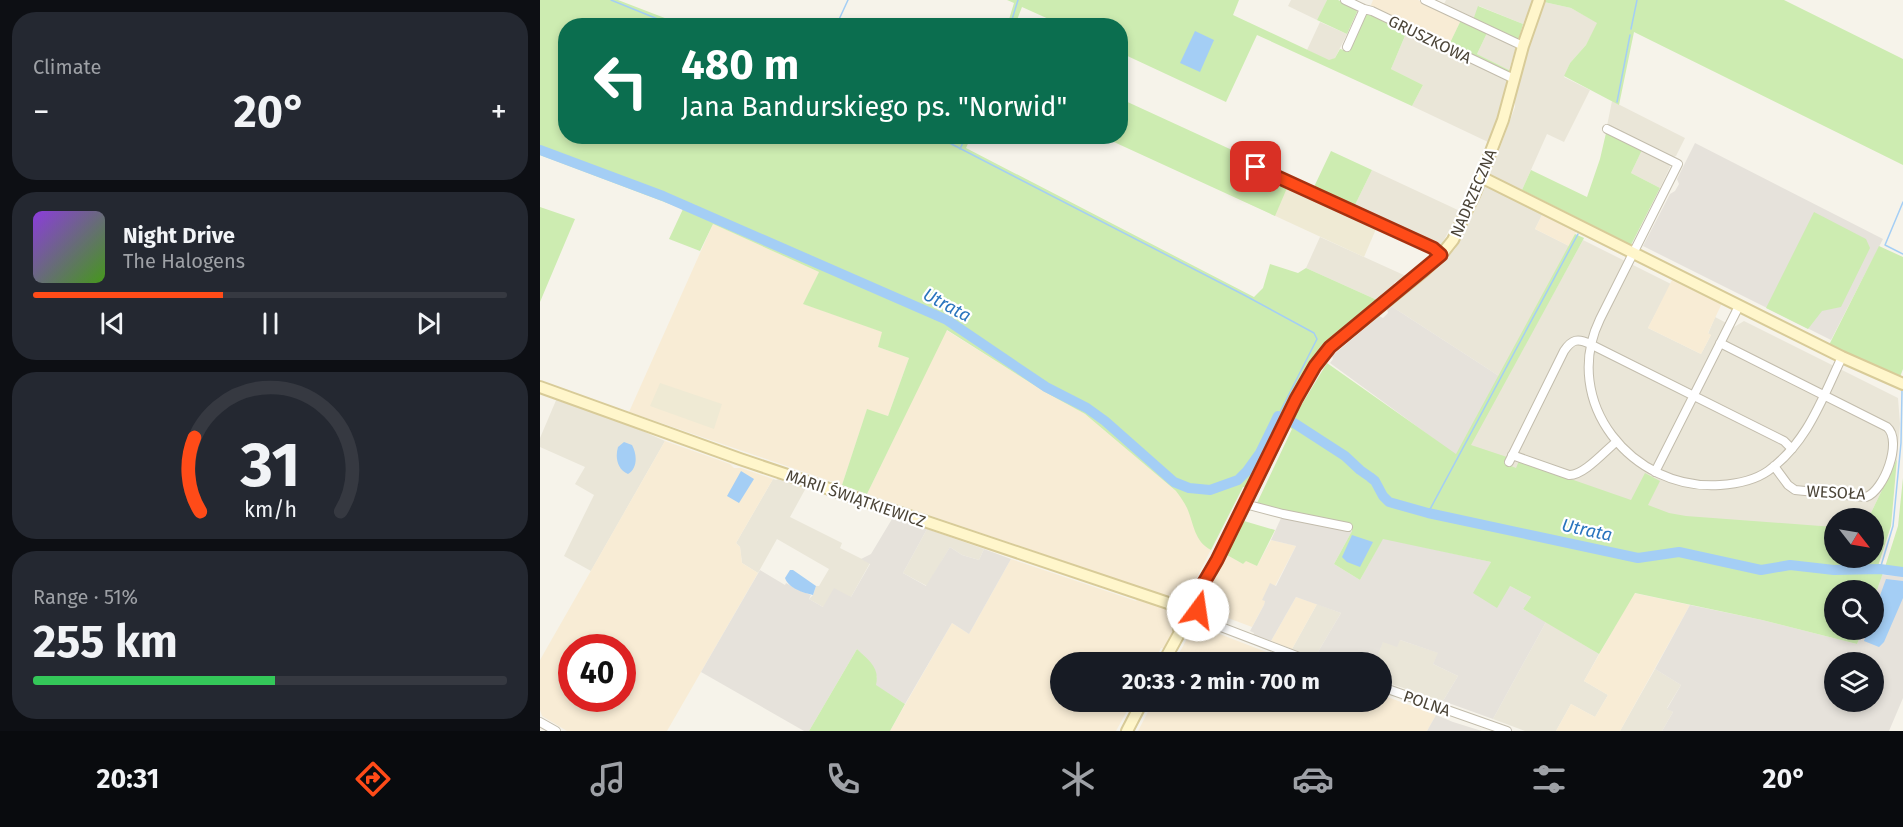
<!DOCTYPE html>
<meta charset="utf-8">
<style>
body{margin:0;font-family:"Fira Sans",sans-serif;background:#242831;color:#f1f3f6;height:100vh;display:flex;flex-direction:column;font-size:22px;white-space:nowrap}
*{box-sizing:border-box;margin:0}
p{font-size:20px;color:#9ea1a6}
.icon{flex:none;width:33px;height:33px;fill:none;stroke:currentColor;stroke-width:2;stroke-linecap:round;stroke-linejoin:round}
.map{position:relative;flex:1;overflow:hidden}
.panel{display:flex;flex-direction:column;gap:12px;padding:12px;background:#0d0f14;width:540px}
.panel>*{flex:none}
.banner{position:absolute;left:18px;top:18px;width:570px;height:126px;border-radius:24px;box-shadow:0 3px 9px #0003;background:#0b6e4f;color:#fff;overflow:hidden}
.needle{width:39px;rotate:121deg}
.buttons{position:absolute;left:1284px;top:508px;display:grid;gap:12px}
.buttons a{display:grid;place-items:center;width:60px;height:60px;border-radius:50%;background:#171b24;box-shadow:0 3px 9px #0003;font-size:30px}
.speed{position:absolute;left:18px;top:634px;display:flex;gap:12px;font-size:30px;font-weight:700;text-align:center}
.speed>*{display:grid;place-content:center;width:78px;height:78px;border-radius:50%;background:#171b24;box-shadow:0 3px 9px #0003;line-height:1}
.speed .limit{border:9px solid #d22;background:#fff;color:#111}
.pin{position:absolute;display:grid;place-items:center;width:51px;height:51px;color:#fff;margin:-26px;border-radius:12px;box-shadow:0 3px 9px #0006}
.me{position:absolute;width:66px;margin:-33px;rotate:14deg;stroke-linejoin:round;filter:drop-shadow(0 0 4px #0008)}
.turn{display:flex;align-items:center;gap:21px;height:126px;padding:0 24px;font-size:27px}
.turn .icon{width:78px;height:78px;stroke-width:2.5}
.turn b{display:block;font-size:42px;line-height:51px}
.big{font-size:45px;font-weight:700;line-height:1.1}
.panel .card{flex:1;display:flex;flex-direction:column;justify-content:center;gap:9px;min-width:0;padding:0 21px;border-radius:24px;background:#242831}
.panel .dial{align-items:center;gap:0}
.dial svg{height:156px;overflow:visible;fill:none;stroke:#363941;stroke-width:7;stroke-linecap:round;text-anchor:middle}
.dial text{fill:#f1f3f6;stroke:none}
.song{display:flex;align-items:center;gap:18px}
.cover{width:72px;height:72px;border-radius:9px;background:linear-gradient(135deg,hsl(270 70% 55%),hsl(100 70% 35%))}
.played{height:6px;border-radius:3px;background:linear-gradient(90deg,#ff4b18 40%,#363941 40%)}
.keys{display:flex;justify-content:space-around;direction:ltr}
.heat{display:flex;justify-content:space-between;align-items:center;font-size:33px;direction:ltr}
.charge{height:9px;border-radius:4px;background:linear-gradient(90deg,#34c759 51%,#363941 0)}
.trip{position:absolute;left:510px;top:652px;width:342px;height:60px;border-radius:30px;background:#171b24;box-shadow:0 3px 9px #0003;font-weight:700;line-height:60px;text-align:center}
.tab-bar{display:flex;height:96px;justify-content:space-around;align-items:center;background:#090b0e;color:#9ea1a6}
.tab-bar .icon{width:42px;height:42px}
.tab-bar .on{color:#ff4b18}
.tab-bar b{font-size:27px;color:#f1f3f6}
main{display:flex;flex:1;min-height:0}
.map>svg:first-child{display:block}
</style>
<main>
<section class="panel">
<div class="card"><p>Climate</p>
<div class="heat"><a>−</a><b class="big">20°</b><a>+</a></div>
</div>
<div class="card">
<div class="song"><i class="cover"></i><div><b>Night Drive</b><p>The Halogens</p></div></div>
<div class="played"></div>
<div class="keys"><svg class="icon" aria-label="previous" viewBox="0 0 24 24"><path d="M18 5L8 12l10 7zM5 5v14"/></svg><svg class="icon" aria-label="pause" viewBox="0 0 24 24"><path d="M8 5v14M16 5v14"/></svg><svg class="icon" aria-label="next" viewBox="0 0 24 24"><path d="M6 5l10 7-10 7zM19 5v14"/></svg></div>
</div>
<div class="card dial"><svg viewBox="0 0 100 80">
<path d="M14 69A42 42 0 1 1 86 69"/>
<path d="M14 69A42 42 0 0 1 11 31" stroke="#ff4b18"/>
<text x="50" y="56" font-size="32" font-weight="700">31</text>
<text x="50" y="72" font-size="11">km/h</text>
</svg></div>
<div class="card"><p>Range · 51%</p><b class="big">255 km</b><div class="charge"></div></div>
</section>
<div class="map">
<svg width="1363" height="731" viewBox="0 0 1363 731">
<rect width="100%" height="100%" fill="#f6f3ea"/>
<!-- residential -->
<path fill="#eae6d8" d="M751 0H787L777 20 748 6Z
M906 0H993L983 24 939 6 933 20 903 6Z
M1004 2 1031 8 1058 23 1046 45 1030 63 1024 77 1050 90 1024 142 1007 134 982 190 948 174 958 153 975 107V100L977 90 976 89 981 69Z
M780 22 807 34 795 58 789 61 767 50Z
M867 31 968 80 962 106 948 142 872 106 883 85 851 69Z
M947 33 976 47 969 70 937 54Z
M1072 101 1145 138 1136 156 1131 158 1067 126Z
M1102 150 1129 163 1130 167 1120 188 1091 173Z
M832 170 920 211 900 247 814 207Z
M945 184 1003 213 995 229 1029 246 959 376 851 306 892 273 915 249 932 217Z
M780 237 866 276 854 283 855 285 837 300 766 268Z
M1043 240 1131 284 1108 328 1161 354 1171 335 1168 334 1175 317 1194 327 1204 321 1358 398 1360 424 1357 459 1328 519H1294V558L1306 565 1103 551 930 445Z
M17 398 71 417 125 441 51 571 24 556 54 495 35 484 45 467 0 447V438Z
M242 477 267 486 250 517 302 543 300 548 330 563 311 597 283 607 269 599 273 595 276 586H279L289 569 237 539 218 573 202 563 200 547 196 543 233 479 236 480Z
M387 529 444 549 439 560 422 555 410 547 387 586 363 573Z
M777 604 801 613 775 657 752 649Z
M1006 622 1059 654 1044 681 1068 695 1055 717 1031 704 1016 731H985L953 719Z
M860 640 899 653 893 664 918 676 903 701 842 681V663H835L843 641Z
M1115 669 1141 685 1127 708 1133 712 1122 731H1080Z"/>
<!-- commercial -->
<path fill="#f8ecd5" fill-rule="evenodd" d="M833 0H878L921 20 909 45 832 9 831 5Z
M1003 213 1037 230 1029 246 995 229Z
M173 224 279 272 264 304 343 332 338 347 369 358 348 416 327 410 302 485 89 412Z
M1133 278 1182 303 1168 333 1171 335 1161 354 1108 328Z
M406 330 505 392 545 414 636 491 703 486 651 589 635 598 620 594 327 494Z
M125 441 190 464 194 468H201L233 479 196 543 200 547 202 563 218 573 127 731H27L2 716 0 710V660ZM32 648H82V699H32Z
M731 540 756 546 735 586 730 584 724 605 712 627 664 609 667 602 664 600 687 555 703 564 706 560 717 566Z
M471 559 596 601 597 599 637 612 639 616 624 649 621 648 613 663H520V702H592L576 731H350L412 623 429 634Z
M1094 593 1150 605 1080 731H1016L1031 704 1055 717 1068 695 1044 681Z
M756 597 777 604 752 649 731 641Z
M659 626 755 663H634L652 629Z
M842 695 896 715 887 731H598L613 702H842Z"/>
<!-- industrial -->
<path fill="#e6e2db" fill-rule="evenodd" d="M1155 143 1343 239 1291 340 1103 246 1130 194 1135 191 1139 184 1137 179Z
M851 306 959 376 916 455 790 363 793 359 792 356 839 316 843 318 848 313 847 309Z
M742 516 812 531 794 564 820 580 843 538 951 562 934 594 970 586 991 597 983 609 1006 622 953 719 903 701 918 676 893 664 898 653 860 640 857 647 843 642 835 663H791L775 657 801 613 756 597 731 641 713 635 714 633 710 631 724 605 725 601 722 600 730 583 736 586 756 546 731 540Z
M352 519 360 521 362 519 387 529 363 573 386 586 410 547 422 555 439 560 444 549 471 559 429 634 412 623 365 704 335 685 337 677 317 649 269 731H264L161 672 220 570 245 585 246 583 258 590 271 595 269 599 283 607 294 588 311 597 330 564 321 559 331 554Z
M1342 575 1363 576V698L1349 731H1122L1133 712 1127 709 1141 685 1115 669 1150 605 1222 620 1317 644 1323 630H1334V599ZM1294 663H1334V702H1294Z
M896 715 913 722 942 731H887Z"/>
<!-- education -->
<path fill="#efead4" d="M713 172 836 229 824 257 699 199Z
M120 383 182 404 174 429 110 406Z"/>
<!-- green -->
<path fill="#cdecb1" d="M0 0H78L143 25 26 26V136H403L418 144 422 137H431L426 148 714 297 723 288 730 264 758 273 766 268 837 300 793 341 708 487H703L671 550C654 541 654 524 647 508 644 502 640 496 636 491L545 414 505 392 407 330 327 494 302 485 327 409 348 416 369 358 338 347 342 332 263 304 279 272 173 224 160 251 129 239 143 209 0 155Z
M467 0H699L693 15 789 60 795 58 800 49 808 51 826 15 830 13 867 31 851 69 883 85 872 106 717 35 686 102 581 53 580 26 522 25 482 7 475 25 467 26 474 3Z
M787 0H798L816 8 817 12 807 34 777 20Z
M1004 0H1244L1363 59V165L1094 32 1079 105 1024 76 1030 63 1046 45 1057 23 1031 8 1004 2Z
M938 6 983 24 979 38 975 40 933 20Z
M921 20 947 33 937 54 969 70 970 75 909 45Z
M581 99 716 161 713 172 747 188 735 216 563 137 580 136Z
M1066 133 1102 150 1091 173 1120 188 1091 245 982 190 991 170 1047 197 1060 159Z
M791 151 832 170 814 207 773 189Z
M0 207 35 219 0 302Z
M1274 212 1326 239 1330 248 1301 307 1282 311 1268 329 1226 308Z
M1035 234 1044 238 1043 240 931 445 967 457 964 463 976 468 979 461 1091 500 1105 473 1120 481 1108 505 1129 513 1146 516 1294 527V558H1334V519H1328L1357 459 1351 526 1338 566 1345 567 1358 526 1363 478V568L1345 567 1334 599V591H1294V630H1323L1317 644 1222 620 1095 593 1059 654 983 609 991 597 970 586 957 608 933 593 951 562 843 539 820 580 794 564 812 531V525L745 511 717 503 752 429 748 427 787 363 916 454Z
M1339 246 1363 257V369L1360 377 1329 365 1289 345Z
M704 521 735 530 717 566 706 561 703 564 687 555Z
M317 649C329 661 340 667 336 685L365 704 350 731H269Z"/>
<!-- water -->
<path fill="#a4cef5" d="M655 31 674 40 660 72 640 63Z
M84 442 92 445C97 454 98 468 88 474 77 469 75 457 78 447Z
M201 471 214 479 199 503 187 496Z
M812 535 833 542 820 567 807 562 802 557Z
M250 570H253L276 586 273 595C264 593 248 588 245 578Z
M1346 579 1363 581V598L1344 642 1339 647 1324 641 1327 630H1334V612Z"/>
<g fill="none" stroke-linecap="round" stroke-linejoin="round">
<!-- stream -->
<path stroke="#a4cef5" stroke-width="1.5" d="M71 0 135 26
M296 26 308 0
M470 26 478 0
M1091 29 1097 0
M1077 102 1090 35
M396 136 704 295 774 333 777 339 738 416
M420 149 426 136
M1363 202 1345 245 1363 254
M888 513 1038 234
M1340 569 1353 526 1361 443 1362 390"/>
<!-- river -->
<path stroke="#a4cef5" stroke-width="10" d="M0 150 123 196 407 320 506 387 547 408 565 421 634 482 649 488 670 490 698 480 707 471 720 453 738 416 742 417
M754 423 805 456 820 470 830 477 835 481 843 496 849 502 888 513 1098 558 1139 552 1221 570 1250 565 1294 570 1340 569 1363 572"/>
<!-- street casing -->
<g stroke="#c2bcac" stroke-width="10">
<path id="street" d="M805 0 824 9 832 11 974 79
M885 0 983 46
M807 47 824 9
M1067 129 1138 164 1060 319C1020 402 1092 491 1180 485 1196 484 1215 480 1228 471 1267 443 1282 399 1302 357
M716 167 893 248 901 255
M1180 343 1347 427C1363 441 1344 491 1326 497L1255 490 1248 485 1234 466
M972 455 1029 475C1043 476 1064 452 1076 442
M969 462 1024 351C1032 339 1038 338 1050 344L1244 441 1252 449
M1115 472 1199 306
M705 504 743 514 808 527
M655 615 668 622 775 663
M842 687 967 731
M0 722 16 731"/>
</g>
<!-- secondary casing -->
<g stroke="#d8cb98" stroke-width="14">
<path id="secondary" d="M941 177 1302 357 1363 384
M0 387 200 459 631 604 644 611
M640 632 639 629 645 613 644 607 659 591 677 560 762 388 775 366 790 347 885 270 901 255 913 240 935 193 963 120 983 46 999 0
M623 663 640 632 642 631 651 616 657 612 656 606 660 594
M587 731 602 702"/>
</g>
<!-- street -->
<use href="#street" stroke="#fff" stroke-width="8"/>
<!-- secondary -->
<use href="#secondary" stroke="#fff6cb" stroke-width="10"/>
</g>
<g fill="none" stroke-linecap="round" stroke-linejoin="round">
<!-- route casing -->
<g stroke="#a63110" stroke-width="15">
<path id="route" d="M658 610 657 606 659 591 677 560 756 399 775 366 790 347 901 255 893 248 716 167"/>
</g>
<!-- route -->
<use href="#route" stroke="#ff4b18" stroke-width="10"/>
</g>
<g text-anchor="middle" stroke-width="4.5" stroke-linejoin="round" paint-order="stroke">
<!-- street labels -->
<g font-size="16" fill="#4b4437" stroke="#fff">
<text transform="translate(890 39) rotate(26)" y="6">GRUSZKOWA</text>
<text transform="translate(933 193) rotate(-67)" y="6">NADRZECZNA</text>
<text transform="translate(1296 492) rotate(3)" y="6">WESOŁA</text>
<text transform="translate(316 498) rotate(19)" y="6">MARII ŚWIĄTKIEWICZ</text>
<text transform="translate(887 703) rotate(19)" y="6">POLNA</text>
</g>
<!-- water labels -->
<g font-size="18" font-style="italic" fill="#2974be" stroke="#fff">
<text transform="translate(407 305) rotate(28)" y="6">Utrata</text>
<text transform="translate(1047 530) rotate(12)" y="6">Utrata</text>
</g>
</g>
</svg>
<div class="buttons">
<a><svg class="needle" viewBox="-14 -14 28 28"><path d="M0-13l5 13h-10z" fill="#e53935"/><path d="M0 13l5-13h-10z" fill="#9ea1a6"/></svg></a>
<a><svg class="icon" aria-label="search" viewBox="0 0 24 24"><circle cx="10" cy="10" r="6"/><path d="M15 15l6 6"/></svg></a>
<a><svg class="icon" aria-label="layers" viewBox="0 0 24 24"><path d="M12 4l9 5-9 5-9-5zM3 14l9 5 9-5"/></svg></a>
</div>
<div class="speed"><div class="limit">40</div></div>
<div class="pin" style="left:716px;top:167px;background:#d93025"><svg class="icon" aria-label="arrive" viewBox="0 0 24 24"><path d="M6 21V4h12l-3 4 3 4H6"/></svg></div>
<svg class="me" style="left:658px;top:610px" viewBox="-20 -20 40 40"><circle r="19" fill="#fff"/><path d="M0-13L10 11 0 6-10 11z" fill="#ff4b18"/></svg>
<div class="trip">20:33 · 2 min · 700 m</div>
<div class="banner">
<div class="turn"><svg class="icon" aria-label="left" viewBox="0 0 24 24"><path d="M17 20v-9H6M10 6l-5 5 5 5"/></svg><div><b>480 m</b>Jana Bandurskiego ps. &quot;Norwid&quot;</div></div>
</div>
</div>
</main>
<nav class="tab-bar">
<b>20:31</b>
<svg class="icon on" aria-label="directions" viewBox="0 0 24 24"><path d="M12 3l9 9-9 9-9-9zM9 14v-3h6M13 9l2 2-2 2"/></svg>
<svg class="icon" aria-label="music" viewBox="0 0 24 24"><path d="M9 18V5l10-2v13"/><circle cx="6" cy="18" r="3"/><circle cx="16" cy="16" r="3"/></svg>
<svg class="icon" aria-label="phone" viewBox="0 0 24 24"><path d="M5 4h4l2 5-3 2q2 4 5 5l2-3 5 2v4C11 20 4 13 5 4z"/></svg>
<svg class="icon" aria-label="climate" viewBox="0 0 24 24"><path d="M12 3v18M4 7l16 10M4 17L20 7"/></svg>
<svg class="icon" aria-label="car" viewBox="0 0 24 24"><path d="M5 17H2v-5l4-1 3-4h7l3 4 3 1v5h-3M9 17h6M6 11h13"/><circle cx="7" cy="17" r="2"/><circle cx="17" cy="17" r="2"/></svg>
<svg class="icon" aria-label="filters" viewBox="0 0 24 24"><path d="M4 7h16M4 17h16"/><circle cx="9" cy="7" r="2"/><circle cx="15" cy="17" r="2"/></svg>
<b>20°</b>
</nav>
